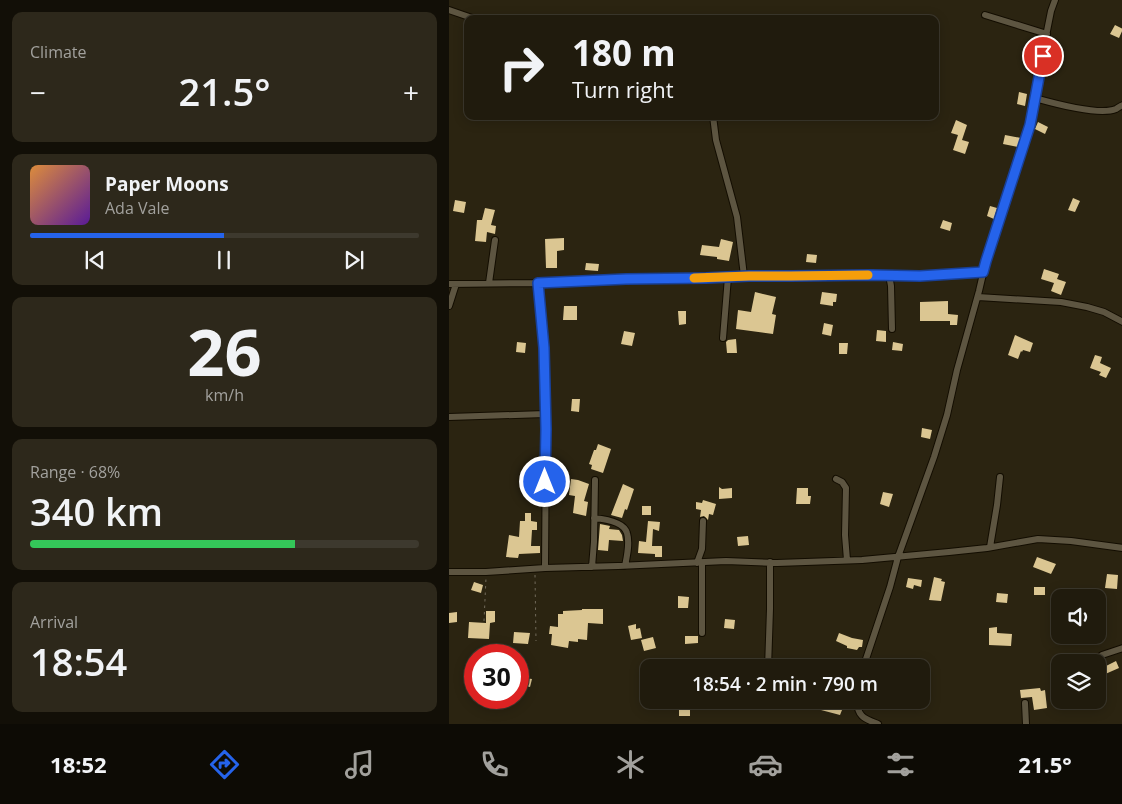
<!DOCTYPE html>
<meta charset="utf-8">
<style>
body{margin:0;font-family:"Open Sans",sans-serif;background:#2d281b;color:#f1f3f6;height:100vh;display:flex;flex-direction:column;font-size:19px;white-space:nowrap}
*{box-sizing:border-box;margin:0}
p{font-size:16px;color:#a2a19d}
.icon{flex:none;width:28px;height:28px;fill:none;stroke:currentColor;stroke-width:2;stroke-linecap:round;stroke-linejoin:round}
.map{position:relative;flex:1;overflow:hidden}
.sheet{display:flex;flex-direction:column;gap:12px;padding:12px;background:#120f07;width:449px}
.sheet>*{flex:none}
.top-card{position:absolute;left:15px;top:15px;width:475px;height:105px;border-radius:10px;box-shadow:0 2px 12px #0003,0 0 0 1px #3d392e;background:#201b0d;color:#f1f3f6;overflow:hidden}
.fabs{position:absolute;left:602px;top:589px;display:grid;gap:10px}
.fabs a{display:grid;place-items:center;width:55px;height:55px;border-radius:10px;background:#201b0d;box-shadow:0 2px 12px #0003,0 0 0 1px #3d392e;font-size:25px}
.speed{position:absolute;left:15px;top:644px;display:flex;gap:10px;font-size:25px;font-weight:700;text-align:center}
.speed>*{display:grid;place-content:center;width:65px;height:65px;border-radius:50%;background:#201b0d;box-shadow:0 2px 12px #0003,0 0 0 1px #3d392e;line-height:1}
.speed .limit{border:8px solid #d22;background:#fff;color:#111}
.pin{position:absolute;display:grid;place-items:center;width:42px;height:42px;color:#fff;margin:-21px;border:2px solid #fff;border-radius:50%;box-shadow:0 1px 5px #0007}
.me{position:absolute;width:55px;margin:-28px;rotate:0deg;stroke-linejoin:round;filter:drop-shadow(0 0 4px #0008)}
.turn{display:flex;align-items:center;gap:18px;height:105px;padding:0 25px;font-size:22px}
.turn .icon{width:65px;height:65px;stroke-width:2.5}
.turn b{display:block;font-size:35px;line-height:42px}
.big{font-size:38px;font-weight:600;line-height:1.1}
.sheet .card{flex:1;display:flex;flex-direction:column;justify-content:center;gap:8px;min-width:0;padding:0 18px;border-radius:10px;background:#2d281b}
.sheet .dial{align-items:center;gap:0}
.dial b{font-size:65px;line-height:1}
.song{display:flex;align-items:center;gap:15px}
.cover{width:60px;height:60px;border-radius:8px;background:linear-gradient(135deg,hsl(30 70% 55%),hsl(270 70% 35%))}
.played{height:5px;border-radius:2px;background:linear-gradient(90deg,#2563eb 50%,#3d392e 50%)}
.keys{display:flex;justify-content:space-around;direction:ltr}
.heat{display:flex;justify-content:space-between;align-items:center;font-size:28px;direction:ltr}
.charge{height:8px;border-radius:4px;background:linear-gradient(90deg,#34c759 68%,#3d392e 0)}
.trip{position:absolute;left:191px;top:659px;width:290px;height:50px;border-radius:10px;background:#201b0d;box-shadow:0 2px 12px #0003,0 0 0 1px #3d392e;font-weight:600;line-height:50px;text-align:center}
.tab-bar{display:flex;height:80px;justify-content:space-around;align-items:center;background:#0d0b05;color:#a2a19d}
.tab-bar .icon{width:35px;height:35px}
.tab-bar .current{color:#2563eb}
.tab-bar b{font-size:22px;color:#f1f3f6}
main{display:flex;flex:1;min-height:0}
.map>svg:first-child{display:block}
</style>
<main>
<section class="sheet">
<div class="card"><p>Climate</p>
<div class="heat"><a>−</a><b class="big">21.5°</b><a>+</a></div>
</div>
<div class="card">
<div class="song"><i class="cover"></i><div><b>Paper Moons</b><p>Ada Vale</p></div></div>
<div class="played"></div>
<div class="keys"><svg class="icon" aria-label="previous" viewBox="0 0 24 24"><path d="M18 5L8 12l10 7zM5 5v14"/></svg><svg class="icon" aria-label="pause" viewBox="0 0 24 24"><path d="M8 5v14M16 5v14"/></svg><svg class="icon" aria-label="next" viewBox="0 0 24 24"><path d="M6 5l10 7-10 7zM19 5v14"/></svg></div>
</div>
<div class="card dial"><b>26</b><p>km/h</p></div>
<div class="card"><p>Range · 68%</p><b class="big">340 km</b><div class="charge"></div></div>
<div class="card"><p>Arrival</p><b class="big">18:54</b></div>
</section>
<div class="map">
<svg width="674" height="724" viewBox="0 0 674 724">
<rect width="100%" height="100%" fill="#2b2411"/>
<!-- building -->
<path fill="#dbc692" d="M666 25 674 29 670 38 661 34Z
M570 92 578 94 576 106 568 104Z
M507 120 518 125 513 140 520 142 516 154 504 150 509 135 502 133Z
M589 122 599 127 596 134 586 129Z
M556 135 572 138 569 147 554 144Z
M624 198 631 201 626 212 619 210Z
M6 200 17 202 15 213 4 211Z
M541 206 548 208 545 219 538 216Z
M36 208 46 210 42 225 47 226 46 234 38 232 37 242 26 241 28 220H33Z
M494 220 503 223 501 231 491 228Z
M115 238V250L108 251V268H97L96 239Z
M272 239 284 242 280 261 268 259V257L251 255 253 245 270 247Z
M358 254 368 255 367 263 357 262Z
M137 263 150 264 149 271 136 270Z
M595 269 610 274 608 279 617 282 612 295 602 291 605 283 592 279Z
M306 292 327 297 323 314 327 315 324 334 287 329 289 310 302 312Z
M373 292 388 294 387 302H384V306L371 304Z
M499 301V314L509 315 508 325H501V321H471V302Z
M115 306H128V320H114Z
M229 311H237V324L230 325Z
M375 323 384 325 382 336 373 334Z
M428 330 437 331V342L427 341Z
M175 331 186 333 183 346 172 344Z
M566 335 584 343 581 352 574 350 573 352 572 351 569 359 559 355Z
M287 339 288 353H278L277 342 279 340Z
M68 342 77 343 76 353 67 352Z
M444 342 454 344 453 351 443 350Z
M390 343H399L398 354H390Z
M646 355 653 357 651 363 662 368 657 378 650 375 652 372 641 368Z
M123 399H131L130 412 122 411Z
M473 428 483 430 481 439 472 437Z
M149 444 162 449 154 473 142 469 143 465 140 464 145 450H147Z
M122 479 129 480 140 484 135 501 139 502 137 516 124 513 126 496 120 495Z
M174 484 185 489 178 510 176 509 173 518 162 515Z
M270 487 273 489 283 488V498L270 499Z
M348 488H359V496H362L361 504H347Z
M434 492 444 494 440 507 431 504Z
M254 500 267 504 264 515 260 514 259 520 255 516 251 517 252 510 247 509V502L253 503Z
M193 506H202V515H193Z
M76 513H82V521L88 522V530H83L82 546H91V553L70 554 69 558 57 557 60 535 70 537 71 521H76Z
M199 521 211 522 210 531 204 529 203 546H213V557H206V554L189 553 190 541 197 542Z
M151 524 161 526 160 529 170 530 173 535 174 541 160 540 159 551 149 550Z
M299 536 300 545 289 546 288 537Z
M588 557 607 564 602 574 584 567Z
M658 574 669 575 668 589 656 588Z
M485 577 493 579 492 581 496 582 492 601 480 600Z
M459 578 473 580 472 587 465 585 464 589 457 587Z
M25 582 34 585 32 593 22 590Z
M585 587H596V595H585Z
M548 593 559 594 558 603 547 602Z
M229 596 240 597 239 608H229Z
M133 609H154V624L139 623 138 640 129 639V642L120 641 119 648 102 645 103 634H100L101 626 109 627V614H114V611L133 610Z
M37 611H46V622L41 623 40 639 19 638 20 622 37 623Z
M8 612V622L0 623V613Z
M276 619 286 620 285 629 275 628Z
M187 624V629L191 628 193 638 182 640 179 626Z
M548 627V633L563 634 562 646 540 645V628Z
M65 632 81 633 79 644 64 643Z
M390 633 403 638 414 640 413 647H410L408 650 398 648V646L387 641Z
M236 636H249V643L236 644Z
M204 637 207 648 195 651 192 640Z
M468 659V668H452L451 660Z
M667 661 670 668 654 675V671L651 672 649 666 654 664 655 667Z
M69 677 83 679 81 687 69 684Z
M591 688 592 691 596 690 598 708 585 710 583 697 572 698 571 690Z
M375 700H397L391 715 372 710Z
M230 707H241V716H230Z"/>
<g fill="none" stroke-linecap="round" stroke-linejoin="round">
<!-- minor casing -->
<g stroke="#130d00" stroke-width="8">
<path id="minor" d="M0 10 26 19
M536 15 598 34
M586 98C604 103 650 116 667 109 669 108 671 106 674 105
M264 116 267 140 288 217 295 276
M440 275 442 286 443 329
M40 283 46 240
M89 283 95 348 97 429 96 568
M0 284 89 283 177 279 257 278 300 276H342L423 275 471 276 534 272
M529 297 612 302 638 307 655 312 674 322
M0 306 7 284
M274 338 279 277
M0 417 96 414
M387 479 393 482 397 488 396 535 398 560
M145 518C155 519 175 522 178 533 181 543 178 556 176 566
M541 547 548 505 551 477
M248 563 253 549 254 521
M143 567 145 542 146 480
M0 572H37L96 568 169 566 277 561 328 563 413 560 500 552 538 548 589 539 622 541 674 548
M253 633V563
M653 655 674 648
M319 668 321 609V562
M414 668 441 587 449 557 485 457 498 415 508 370 530 291 537 261 572 156 581 125 596 41 602 11 606 0
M408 700C408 717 416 719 429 724
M576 703 577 724"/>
</g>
<!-- path -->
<path stroke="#716a5a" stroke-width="1" stroke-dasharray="2.5 4" stroke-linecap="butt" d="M86 575 87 641
M35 621 37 578"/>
<!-- minor -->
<use href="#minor" stroke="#5d5541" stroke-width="6"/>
</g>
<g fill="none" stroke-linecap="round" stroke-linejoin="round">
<!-- route casing -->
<g stroke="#184099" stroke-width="12">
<path id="route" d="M96 482 97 429 95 348 89 283 177 279 257 278 300 276H342L423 275 471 276 534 272 537 261 581 125 594 56"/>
</g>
<!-- route -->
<use href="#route" stroke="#2563eb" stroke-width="9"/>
<!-- slow -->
<path stroke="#f59e0b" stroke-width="9" d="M245 278 300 276H342L419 275"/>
</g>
</svg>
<div class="fabs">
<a><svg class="icon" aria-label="sound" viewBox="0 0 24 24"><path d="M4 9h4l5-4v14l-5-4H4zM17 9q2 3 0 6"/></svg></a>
<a><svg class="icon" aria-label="layers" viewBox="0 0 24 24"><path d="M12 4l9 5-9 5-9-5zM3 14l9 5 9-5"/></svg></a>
</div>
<div class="speed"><div class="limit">30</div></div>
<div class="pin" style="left:594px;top:56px;background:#d93025"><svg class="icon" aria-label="arrive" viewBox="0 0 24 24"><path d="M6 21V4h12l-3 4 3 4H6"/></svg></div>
<svg class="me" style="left:96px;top:482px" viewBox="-20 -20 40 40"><circle r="17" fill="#2563eb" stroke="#fff" stroke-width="3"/><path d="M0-11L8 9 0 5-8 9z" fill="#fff"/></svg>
<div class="trip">18:54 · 2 min · 790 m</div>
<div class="top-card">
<div class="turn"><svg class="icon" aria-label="right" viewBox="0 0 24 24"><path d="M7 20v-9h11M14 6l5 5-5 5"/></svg><div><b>180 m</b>Turn right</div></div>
</div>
</div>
</main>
<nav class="tab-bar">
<b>18:52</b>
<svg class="icon current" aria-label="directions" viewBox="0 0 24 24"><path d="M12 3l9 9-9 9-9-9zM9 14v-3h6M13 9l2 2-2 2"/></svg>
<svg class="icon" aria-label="music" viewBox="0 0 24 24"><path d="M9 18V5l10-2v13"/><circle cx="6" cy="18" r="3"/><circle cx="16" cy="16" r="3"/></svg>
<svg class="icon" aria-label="phone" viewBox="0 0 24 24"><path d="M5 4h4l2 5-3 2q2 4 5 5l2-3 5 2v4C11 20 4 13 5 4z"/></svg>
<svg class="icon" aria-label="climate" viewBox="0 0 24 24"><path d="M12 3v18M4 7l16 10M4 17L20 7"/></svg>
<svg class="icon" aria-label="car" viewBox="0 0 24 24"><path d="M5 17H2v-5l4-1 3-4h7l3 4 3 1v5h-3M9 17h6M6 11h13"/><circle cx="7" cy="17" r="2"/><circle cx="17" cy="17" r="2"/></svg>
<svg class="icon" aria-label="filters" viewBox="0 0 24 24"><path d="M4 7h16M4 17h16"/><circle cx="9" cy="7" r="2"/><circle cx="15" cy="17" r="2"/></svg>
<b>21.5°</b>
</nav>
